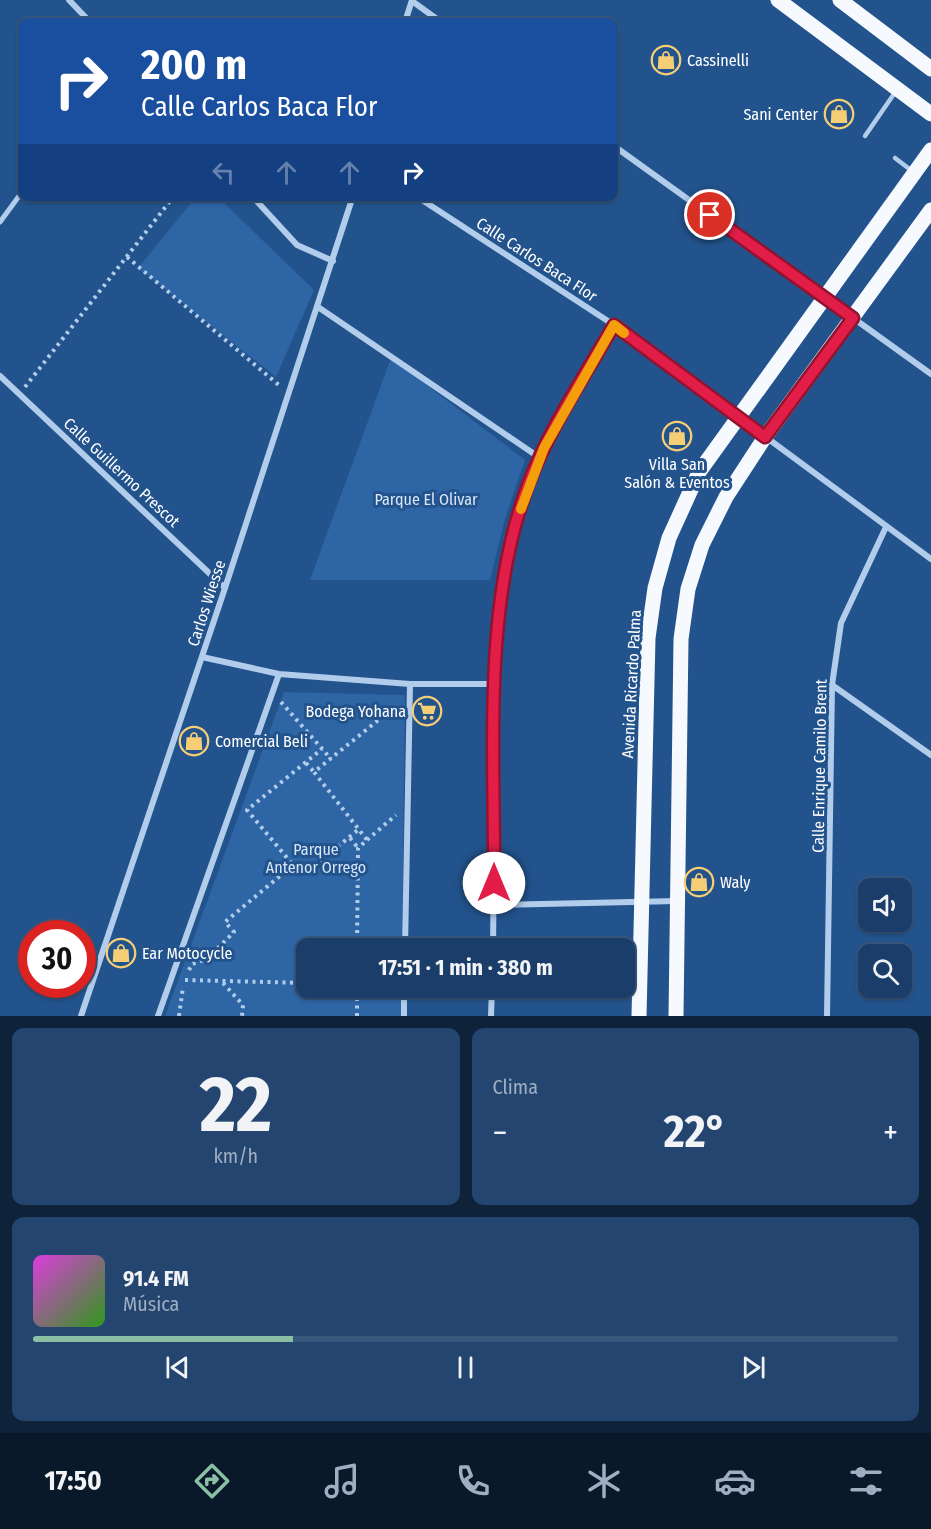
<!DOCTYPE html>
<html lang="es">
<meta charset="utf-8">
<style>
body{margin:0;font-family:"Fira Sans Condensed",sans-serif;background:#23456f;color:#f1f3f6;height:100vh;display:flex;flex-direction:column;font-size:22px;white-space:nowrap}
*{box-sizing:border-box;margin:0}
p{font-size:20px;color:#9faec0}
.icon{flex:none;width:33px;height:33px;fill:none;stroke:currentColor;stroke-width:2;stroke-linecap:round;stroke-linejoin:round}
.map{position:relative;height:1016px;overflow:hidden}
.sheet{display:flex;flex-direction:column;gap:12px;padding:12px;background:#0e223a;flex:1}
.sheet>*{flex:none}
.guide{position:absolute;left:18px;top:18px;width:600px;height:183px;border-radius:12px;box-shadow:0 2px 4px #0004,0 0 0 2px #38577d;background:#1a4fa0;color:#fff;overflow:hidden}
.buttons{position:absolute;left:858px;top:878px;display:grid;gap:12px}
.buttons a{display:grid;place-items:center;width:54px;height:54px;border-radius:12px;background:#1a3e69;box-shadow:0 2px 4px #0004,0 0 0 2px #38577d;font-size:30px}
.speed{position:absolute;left:18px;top:920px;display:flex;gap:12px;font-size:30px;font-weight:700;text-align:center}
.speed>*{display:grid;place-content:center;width:78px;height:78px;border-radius:50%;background:#1a3e69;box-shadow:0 2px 4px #0004,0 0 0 2px #38577d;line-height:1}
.speed .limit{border:9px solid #d22;background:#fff;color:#111}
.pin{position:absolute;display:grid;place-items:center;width:51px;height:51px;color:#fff;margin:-26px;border:3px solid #fff;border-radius:50%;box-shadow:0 2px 6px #0007}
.me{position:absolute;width:66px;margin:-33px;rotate:0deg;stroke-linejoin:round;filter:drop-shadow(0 0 4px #0008)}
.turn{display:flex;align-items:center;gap:21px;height:126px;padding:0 24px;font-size:27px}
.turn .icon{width:78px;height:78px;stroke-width:2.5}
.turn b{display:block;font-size:42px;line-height:51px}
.lanes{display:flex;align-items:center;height:57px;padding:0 24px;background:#0003;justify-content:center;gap:30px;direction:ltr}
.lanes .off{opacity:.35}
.big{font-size:45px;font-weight:700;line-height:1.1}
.sheet .widget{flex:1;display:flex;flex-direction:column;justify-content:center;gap:9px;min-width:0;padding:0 21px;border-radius:12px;background:#23456f}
.sheet .dial{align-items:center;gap:0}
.dial b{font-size:78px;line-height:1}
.song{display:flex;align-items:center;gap:18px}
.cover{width:72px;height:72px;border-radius:9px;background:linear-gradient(135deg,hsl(300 70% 55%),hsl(110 70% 35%))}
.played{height:6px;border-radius:3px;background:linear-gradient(90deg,#8abfa5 30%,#38577d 30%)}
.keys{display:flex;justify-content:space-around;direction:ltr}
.heat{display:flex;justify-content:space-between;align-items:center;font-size:33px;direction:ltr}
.sheet .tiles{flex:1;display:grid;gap:12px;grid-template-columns:1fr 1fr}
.widget:last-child{grid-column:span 2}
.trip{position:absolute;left:296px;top:938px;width:339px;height:60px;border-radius:12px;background:#1a3e69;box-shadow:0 2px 4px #0004,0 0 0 2px #38577d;font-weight:700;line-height:60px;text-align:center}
.menu{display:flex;height:96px;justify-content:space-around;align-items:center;background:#0a192a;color:#9faec0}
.menu .icon{width:42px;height:42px}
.menu .current{color:#8abfa5}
.menu b{font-size:27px;color:#f1f3f6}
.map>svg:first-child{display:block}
</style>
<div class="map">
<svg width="931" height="1016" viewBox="0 0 931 1016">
<rect width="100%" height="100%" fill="#23538c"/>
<!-- green -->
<path fill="#2e65a4" d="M196 197H218L314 290 276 377 138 268Z
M391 358 525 460 505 519 490 580H310Z
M284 692 405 695 402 948H306V987H401V1016H165Z"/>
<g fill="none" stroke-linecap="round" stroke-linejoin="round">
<!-- path -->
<path stroke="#b2cdeb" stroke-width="4" stroke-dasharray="3 4.5" stroke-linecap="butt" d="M127 257 280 386
M25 387 174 196
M281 702 331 759
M306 763 314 772
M350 838 358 848
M367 840 396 815
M293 865 312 868 359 829
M357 948 358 848 367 840 314 772 397 705
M189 970 192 964 207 959 234 932 225 922 293 865 247 810 322 749
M185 980 306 983
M223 983 243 1005 242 1016
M179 1016 183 987
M357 1016V987"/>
<!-- service -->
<path stroke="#b2cdeb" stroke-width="4.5" d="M865 136 896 91
M895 158 912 171"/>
<!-- pedestrian -->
<path stroke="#b2cdeb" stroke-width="5" d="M0 222 22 192"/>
<!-- minor -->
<path stroke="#b2cdeb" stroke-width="6" d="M69 0 90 22
M412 1 441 22
M405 22 412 0
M614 146 931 374
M252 196 297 245 333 261
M416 196 614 325 931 559
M318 307 540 458
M0 376 225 588
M202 657 279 674 410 684H496
M832 685 931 755
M494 905 677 901
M405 948 410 684
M493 948 496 684 502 587 517 520 540 458 614 325
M81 1016 225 588 353 196
M158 1016 279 674
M404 1016V987
M491 1016 492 987
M827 1016 832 685 841 623 886 527"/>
<!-- primary -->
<path stroke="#f6fafe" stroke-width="15" d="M778 0 931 114
M840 0 931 69
M639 1016 648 638 655 588 669 538 699 472 931 150
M676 1016 681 639 688 589 702 545 726 497 765 437 931 210"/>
</g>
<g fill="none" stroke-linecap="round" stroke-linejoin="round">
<!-- route casing -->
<g stroke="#92132f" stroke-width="15">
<path id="route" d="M494 883C495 754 482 607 528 485 549 429 584 377 614 325L765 437 853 318 710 215"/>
</g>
<!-- route -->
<use href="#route" stroke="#e11d48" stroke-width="10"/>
<!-- slow -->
<path stroke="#f59e0b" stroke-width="10" d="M521 509 544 448 614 325 624 333"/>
</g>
<!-- icons -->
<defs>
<g id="shop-ring" transform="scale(1.5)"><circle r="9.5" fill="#23538c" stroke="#f6ce75" stroke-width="1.5"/><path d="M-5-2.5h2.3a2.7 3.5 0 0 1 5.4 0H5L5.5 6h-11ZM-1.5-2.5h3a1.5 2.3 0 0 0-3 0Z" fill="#f6ce75"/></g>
<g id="supermarket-ring" transform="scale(1.5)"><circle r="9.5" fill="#23538c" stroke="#f6ce75" stroke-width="1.5"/><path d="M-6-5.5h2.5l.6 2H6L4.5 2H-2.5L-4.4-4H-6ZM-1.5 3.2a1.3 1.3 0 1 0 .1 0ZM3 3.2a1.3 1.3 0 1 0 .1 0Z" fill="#f6ce75"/></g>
</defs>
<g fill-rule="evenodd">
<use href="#shop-ring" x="666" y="60"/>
<use href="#shop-ring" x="839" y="114"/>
<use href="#shop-ring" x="677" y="436"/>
<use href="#supermarket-ring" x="427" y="711"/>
<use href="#shop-ring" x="194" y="741"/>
<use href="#shop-ring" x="699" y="882"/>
<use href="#shop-ring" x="121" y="953"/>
</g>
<g text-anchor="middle" stroke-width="6" stroke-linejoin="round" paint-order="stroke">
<!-- poi labels -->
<g font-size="16" fill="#fff" stroke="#23538c" text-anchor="start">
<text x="687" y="66">Cassinelli</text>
<text x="818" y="120" text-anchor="end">Sani Center</text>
<text x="677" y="470" text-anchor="middle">Villa San<tspan x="677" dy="18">Salón &amp; Eventos</tspan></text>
<text x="406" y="717" text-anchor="end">Bodega Yohana</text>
<text x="215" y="747">Comercial Beli</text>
<text x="720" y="888">Waly</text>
<text x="142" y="959">Ear Motocycle</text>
</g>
<!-- street labels -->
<g font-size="16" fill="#fff" stroke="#23538c">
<text transform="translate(537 259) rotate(33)" y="6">Calle Carlos Baca Flor</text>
<text transform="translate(122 472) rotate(43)" y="6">Calle Guillermo Prescot</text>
<text transform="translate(206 603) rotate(-72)" y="6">Carlos Wiesse</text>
<text transform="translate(631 684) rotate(-87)" y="6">Avenida Ricardo Palma</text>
<text transform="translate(819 766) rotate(-89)" y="6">Calle Enrique Camilo Brent</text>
</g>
<!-- park labels -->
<g font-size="16" fill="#d7e6f8" stroke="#23538c">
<text x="426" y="505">Parque El Olivar</text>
<text x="316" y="855">Parque<tspan x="316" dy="18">Antenor Orrego</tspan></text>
</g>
</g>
</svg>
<div class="buttons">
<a><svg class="icon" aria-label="sound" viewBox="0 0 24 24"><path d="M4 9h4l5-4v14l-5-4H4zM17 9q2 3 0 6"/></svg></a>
<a><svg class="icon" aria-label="search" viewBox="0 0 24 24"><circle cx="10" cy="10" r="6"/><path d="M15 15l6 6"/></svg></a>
</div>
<div class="speed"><div class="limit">30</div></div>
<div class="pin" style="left:710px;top:215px;background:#d93025"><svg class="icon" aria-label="arrive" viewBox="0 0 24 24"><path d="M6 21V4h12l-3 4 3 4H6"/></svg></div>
<svg class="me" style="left:494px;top:883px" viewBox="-20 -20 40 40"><circle r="19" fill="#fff"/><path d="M0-13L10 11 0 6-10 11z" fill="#e11d48"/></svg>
<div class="trip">17:51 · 1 min · 380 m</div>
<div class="guide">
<div class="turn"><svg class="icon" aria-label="right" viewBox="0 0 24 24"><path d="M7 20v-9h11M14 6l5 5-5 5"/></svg><div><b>200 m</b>Calle Carlos Baca Flor</div></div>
<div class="lanes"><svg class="icon off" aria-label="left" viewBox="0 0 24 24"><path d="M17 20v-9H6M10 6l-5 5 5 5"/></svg><svg class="icon off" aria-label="ahead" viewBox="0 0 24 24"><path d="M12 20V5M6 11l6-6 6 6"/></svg><svg class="icon off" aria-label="ahead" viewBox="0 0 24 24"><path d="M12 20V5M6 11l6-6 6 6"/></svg><svg class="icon" aria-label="right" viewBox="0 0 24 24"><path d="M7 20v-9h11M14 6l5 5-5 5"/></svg></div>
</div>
</div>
<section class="sheet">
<div class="tiles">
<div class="widget dial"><b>22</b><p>km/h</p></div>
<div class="widget"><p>Clima</p>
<div class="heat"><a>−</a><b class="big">22°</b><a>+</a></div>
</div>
<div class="widget">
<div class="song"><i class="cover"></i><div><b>91.4 FM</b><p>Música</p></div></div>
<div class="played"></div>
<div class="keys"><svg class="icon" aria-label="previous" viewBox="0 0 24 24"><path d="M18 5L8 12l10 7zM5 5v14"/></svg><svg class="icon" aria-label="pause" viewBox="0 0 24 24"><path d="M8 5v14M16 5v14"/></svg><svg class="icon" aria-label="next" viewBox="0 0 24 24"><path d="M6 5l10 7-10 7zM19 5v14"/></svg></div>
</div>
</div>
</section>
<nav class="menu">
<b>17:50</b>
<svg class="icon current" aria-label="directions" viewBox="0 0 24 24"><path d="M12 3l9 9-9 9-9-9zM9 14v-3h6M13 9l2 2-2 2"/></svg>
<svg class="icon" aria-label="music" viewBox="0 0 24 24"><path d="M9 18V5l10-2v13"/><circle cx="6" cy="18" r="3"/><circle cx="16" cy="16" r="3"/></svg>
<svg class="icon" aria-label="phone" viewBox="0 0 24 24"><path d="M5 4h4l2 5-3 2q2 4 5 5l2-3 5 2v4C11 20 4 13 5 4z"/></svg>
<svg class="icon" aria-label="climate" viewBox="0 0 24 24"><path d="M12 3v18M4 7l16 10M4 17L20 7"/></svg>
<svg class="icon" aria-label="car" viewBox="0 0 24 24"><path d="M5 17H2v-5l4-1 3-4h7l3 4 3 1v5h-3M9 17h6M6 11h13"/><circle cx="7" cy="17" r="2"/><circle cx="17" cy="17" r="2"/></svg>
<svg class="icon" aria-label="filters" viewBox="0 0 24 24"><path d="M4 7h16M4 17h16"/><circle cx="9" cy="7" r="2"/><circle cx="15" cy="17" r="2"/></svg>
</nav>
